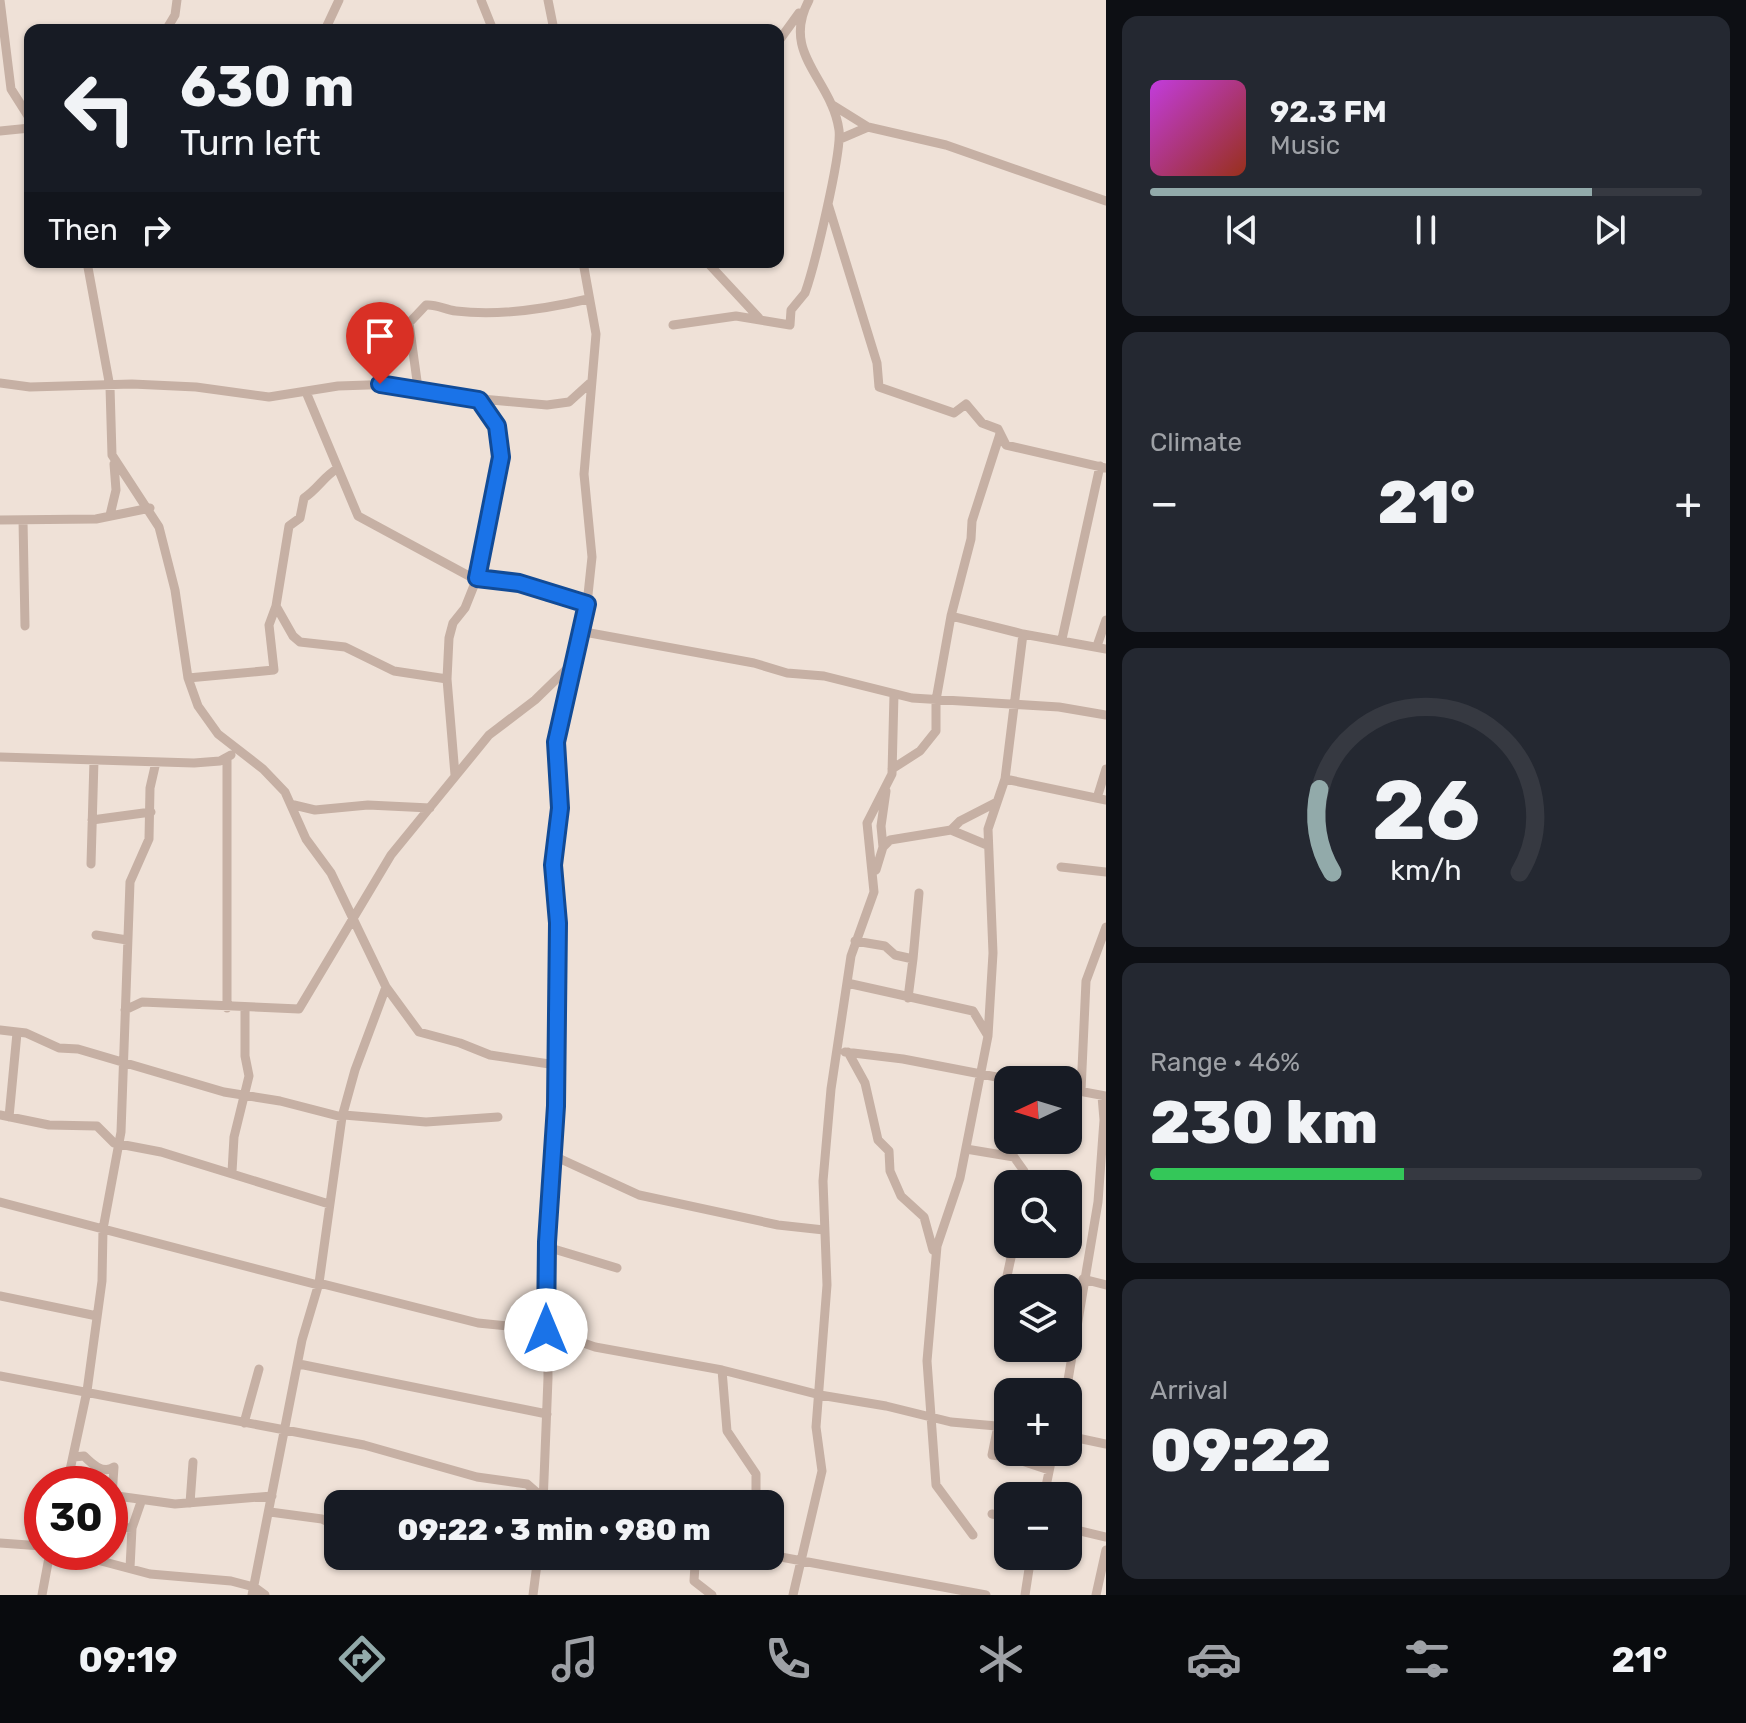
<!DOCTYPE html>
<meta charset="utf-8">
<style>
body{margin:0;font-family:Rubik,sans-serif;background:#242831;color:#f1f3f6;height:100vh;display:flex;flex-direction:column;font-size:30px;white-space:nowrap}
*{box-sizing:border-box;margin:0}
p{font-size:26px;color:#9ea1a6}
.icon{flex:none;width:44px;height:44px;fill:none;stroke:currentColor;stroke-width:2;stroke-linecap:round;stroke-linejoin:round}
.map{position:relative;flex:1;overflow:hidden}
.sheet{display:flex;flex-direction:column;gap:16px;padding:16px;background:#0d0f14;width:640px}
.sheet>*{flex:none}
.hud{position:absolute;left:24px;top:24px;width:760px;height:244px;border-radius:16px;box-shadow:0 2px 6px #0004;background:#171b24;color:#f1f3f6;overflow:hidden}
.needle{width:52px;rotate:266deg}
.fabs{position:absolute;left:994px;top:1066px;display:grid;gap:16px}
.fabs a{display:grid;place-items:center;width:88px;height:88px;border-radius:16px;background:#171b24;box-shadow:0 2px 6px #0004;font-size:40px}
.speed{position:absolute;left:24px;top:1466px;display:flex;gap:16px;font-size:40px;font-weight:700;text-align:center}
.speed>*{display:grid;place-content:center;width:104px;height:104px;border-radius:50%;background:#171b24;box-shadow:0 2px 6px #0004;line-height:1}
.speed .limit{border:12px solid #d22;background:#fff;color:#111}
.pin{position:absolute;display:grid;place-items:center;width:68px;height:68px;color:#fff;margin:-82px -34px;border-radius:50% 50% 50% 0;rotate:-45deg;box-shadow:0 0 8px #0007}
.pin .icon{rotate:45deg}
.me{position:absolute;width:88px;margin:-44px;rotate:0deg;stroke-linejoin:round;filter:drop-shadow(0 0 6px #0008)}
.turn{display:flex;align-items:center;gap:28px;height:168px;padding:0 24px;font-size:36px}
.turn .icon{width:104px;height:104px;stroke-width:2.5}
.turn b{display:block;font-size:56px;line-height:68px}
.then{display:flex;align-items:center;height:76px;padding:0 24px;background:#0003;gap:16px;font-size:30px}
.big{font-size:60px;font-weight:800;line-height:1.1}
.sheet .widget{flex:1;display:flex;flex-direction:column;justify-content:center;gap:12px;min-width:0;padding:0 28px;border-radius:16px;background:#242831}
.sheet .dial{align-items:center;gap:0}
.dial svg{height:208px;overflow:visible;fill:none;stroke:#363941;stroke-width:7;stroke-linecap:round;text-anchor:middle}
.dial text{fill:#f1f3f6;stroke:none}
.song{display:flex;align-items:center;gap:24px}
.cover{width:96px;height:96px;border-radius:12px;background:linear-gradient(135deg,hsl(290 70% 55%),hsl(10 70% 35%))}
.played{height:8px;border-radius:4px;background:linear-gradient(90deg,#92aaaa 80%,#363941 80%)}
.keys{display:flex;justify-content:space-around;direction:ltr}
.heat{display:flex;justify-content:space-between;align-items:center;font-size:44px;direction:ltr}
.charge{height:12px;border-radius:6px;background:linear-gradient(90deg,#34c759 46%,#363941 0)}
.trip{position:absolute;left:324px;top:1490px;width:460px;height:80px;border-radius:16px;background:#171b24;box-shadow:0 2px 6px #0004;font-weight:800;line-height:80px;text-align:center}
.menu{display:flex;height:128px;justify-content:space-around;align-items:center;background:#090b0e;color:#9ea1a6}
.menu .icon{width:56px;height:56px}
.menu .active{color:#92aaaa}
.menu b{font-size:36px;color:#f1f3f6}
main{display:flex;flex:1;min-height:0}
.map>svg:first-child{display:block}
</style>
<main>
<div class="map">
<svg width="1106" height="1595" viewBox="0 0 1106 1595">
<rect width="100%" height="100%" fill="#efe1d7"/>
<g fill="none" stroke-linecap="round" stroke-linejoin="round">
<!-- minor -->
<path stroke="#c6b0a4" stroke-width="9" d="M0 0 11 89 30 119
M481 0 493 30
M548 0 554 30
M166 30 175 15 177 0
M325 30 339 0
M778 42 799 13
M831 104 868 127 946 145 1106 201
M0 131 30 128
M840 139 868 127
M828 204 877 363 879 387 954 413 966 404 982 423 998 429 1006 445 1106 468
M87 262 110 387 112 455 159 527 175 590 188 678 198 706 218 734 263 769 285 792 306 839 331 873 386 987 419 1032 460 1043 490 1055 556 1065
M707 262 759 318
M673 325 736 316 790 325 791 310 805 293C814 268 842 153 839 130 832 79 780 54 809 0
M0 383 30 387 132 384 196 387 269 397 338 386 398 384 448 396 547 405 569 402 590 383
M418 388 409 323 426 305C437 304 445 310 456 311 498 316 546 309 588 299
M306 392 358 516 469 576 519 583 587 604
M110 515 116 490 114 464
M0 520 96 519 150 508
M23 520 25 626
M276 606 293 636 300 642 345 647 394 671 447 679
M951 616 1023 634 1005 779
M579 631 754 663 787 673 824 676 912 698 1059 707 1106 715
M1023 634 1106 649
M1062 639 1100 466
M1097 646 1106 620
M188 678 274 670 269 625 276 606 289 526 300 518 304 498C318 489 325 475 337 469
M0 757 194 763 220 761 231 755
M892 769 920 751 936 731V700L951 616 971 539 972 521 1000 434
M455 775 447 679 449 638 453 623 465 608 477 578 501 457 497 426 479 400
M1097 798 1106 769
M294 805 315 810 368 805 430 808
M92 820 151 812
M951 830 987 845
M883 847 881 826 886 791
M91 864 94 760
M1061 867 1106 872
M876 870 883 847 890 840 951 830 960 821 997 802
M96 935 127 940
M855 941 885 946 895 955 913 959 908 998
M913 959 919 893
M847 983 973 1011 988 1036
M227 1008V758
M125 1010 142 1002 299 1009 391 855 489 735 535 700 573 663
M0 1030 26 1033 59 1048 78 1049 224 1092 280 1101 342 1117
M845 1052 903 1059 1012 1080
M848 1052 865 1083 878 1140 889 1151 890 1171 901 1196 924 1217 933 1250
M1068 1089 1106 1096
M1081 1091 1086 981 1106 927
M0 1115 49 1125 97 1126 114 1143 161 1152 329 1204
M344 1115 426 1122 498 1117
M9 1117 17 1033
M966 1149 1014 1157 1024 1171 1023 1184
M554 1156 639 1195 778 1225 824 1230
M232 1172 234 1137 249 1076 245 1056V1008
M0 1202 318 1285
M547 1247 617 1268
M1083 1279 1106 1285
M319 1283 478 1323 546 1330 595 1347 722 1370 820 1395 886 1406 951 1422 1008 1427
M1005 1285 1014 1244
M0 1296 97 1316
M299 1364 547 1414
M722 1370 727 1431 756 1474V1504
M0 1376 364 1445 477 1477 527 1484 543 1498
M1066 1392 1098 1202 1104 1120 1102 1096
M244 1423 259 1369
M998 1426 992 1455 1013 1458 1049 1470
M1068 1436 1106 1444
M74 1457 84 1456C91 1463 103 1475 114 1467L112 1496
M67 1484 87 1391 102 1281 103 1229 121 1132 130 882 149 839 150 788 156 762
M110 1495 175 1504 272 1496
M1044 1496 1053 1452
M120 1497 115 1527 132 1528
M190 1503 193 1462
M543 1504 548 1378 547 1242 556 1106 558 923 553 865 560 808 556 742 587 604 592 557 584 474 596 334 583 262
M270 1512 322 1519 338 1527
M992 1514 1008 1517
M1068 1528 1106 1537
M973 1535 936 1485 927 1361 937 1246 960 1178 988 1036 993 953 988 829 1005 779 1106 800
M0 1543 42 1546
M67 1552 150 1574 231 1581 254 1587 265 1595
M770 1555 986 1595
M689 1556 695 1565 694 1581 712 1595
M130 1568 132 1528 141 1502
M42 1595 50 1552
M252 1595 302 1340 319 1283 342 1117 355 1070 386 987
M533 1595 538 1556
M793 1595 822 1471 816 1427 827 1285 823 1181 831 1089 851 956 874 892 867 823 892 774 894 694
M1025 1595 1031 1556
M1096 1595 1106 1550"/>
</g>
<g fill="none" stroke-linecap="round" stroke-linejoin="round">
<!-- route casing -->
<g stroke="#114b97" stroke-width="20">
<path id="route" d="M380 384 479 400 497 426 501 457 477 578 519 583 587 604 556 742 560 808 553 865 558 923 556 1106 547 1242 546 1330"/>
</g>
<!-- route -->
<use href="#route" stroke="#1a73e8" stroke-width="14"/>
</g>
</svg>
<div class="fabs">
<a><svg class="needle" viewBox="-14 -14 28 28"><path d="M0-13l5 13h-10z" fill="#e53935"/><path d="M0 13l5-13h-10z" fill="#9ea1a6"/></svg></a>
<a><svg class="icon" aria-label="search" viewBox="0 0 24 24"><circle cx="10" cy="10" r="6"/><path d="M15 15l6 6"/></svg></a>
<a><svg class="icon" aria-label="layers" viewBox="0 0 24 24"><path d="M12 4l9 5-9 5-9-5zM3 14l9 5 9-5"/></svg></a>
<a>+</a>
<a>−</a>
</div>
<div class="speed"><div class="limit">30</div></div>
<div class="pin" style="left:380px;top:384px;background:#d93025"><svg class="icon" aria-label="arrive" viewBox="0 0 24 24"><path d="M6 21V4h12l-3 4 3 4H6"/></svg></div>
<svg class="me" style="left:546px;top:1330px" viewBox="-20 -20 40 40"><circle r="19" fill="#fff"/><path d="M0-13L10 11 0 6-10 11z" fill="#1a73e8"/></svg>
<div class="trip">09:22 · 3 min · 980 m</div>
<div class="hud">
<div class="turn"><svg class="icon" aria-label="left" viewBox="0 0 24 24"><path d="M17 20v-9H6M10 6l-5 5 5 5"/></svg><div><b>630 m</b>Turn left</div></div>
<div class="then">Then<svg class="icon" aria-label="right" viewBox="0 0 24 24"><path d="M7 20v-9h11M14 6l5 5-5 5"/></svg></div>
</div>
</div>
<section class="sheet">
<div class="widget">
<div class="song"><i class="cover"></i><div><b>92.3 FM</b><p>Music</p></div></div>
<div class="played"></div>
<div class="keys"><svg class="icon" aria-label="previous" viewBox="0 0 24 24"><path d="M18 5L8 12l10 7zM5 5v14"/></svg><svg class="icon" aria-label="pause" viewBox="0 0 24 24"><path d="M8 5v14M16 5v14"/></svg><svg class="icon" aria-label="next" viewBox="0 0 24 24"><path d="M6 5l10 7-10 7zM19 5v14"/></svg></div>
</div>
<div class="widget"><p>Climate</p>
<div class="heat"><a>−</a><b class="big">21°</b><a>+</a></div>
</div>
<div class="widget dial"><svg viewBox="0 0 100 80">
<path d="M14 69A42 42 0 1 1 86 69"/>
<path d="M14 69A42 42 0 0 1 9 37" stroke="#92aaaa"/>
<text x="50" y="56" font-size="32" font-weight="700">26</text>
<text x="50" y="72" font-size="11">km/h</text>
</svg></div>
<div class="widget"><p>Range · 46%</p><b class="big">230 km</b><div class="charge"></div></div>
<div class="widget"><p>Arrival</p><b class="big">09:22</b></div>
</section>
</main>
<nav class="menu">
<b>09:19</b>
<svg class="icon active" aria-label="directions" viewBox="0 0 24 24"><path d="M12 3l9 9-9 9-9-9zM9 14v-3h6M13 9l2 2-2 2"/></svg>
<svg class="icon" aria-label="music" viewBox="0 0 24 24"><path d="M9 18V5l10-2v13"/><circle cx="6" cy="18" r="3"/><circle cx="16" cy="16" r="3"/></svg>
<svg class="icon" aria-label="phone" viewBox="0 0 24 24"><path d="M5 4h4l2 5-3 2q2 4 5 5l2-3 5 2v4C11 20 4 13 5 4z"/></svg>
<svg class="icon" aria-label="climate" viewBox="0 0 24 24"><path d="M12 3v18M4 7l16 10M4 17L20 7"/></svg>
<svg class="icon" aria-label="car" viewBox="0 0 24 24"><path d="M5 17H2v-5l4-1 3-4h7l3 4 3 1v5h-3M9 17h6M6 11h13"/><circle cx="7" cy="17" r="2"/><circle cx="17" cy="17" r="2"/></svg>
<svg class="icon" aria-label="filters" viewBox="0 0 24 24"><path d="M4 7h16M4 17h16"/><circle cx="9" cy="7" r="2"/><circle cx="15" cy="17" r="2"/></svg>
<b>21°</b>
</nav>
